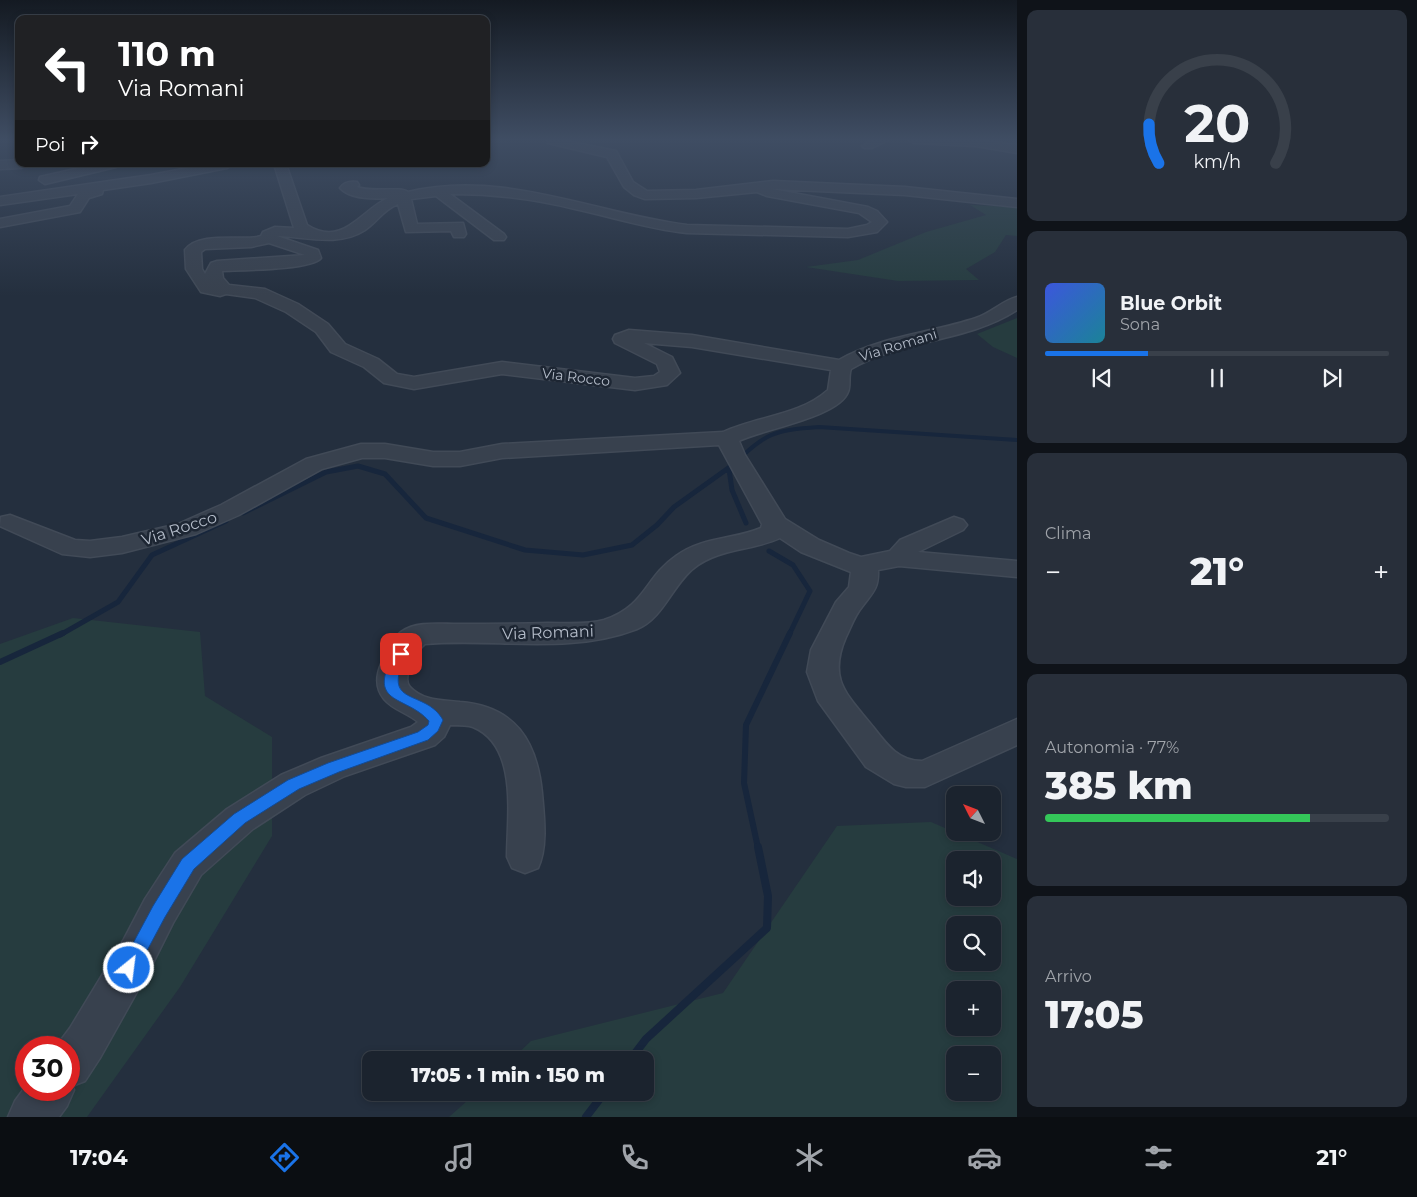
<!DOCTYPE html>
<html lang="it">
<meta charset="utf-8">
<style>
body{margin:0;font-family:Montserrat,sans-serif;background:#282f3a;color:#f1f3f6;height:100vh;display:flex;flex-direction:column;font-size:19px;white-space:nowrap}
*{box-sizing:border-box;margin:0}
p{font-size:16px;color:#a0a4aa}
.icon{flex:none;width:28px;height:28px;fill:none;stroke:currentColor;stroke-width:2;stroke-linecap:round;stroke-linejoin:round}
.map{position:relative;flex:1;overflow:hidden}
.side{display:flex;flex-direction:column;gap:10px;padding:10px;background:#0f1319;width:400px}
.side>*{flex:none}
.hud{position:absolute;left:15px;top:15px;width:475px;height:152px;border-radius:10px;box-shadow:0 2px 8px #0003,0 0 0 1px #39404a;background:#202124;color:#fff;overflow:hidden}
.needle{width:32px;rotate:312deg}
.buttons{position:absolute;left:946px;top:786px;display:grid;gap:10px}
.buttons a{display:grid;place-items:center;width:55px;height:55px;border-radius:10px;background:#1b232e;box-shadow:0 2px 8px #0003,0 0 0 1px #39404a;font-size:25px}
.speed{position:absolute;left:15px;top:1036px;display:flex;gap:10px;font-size:25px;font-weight:700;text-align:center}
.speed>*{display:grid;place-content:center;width:65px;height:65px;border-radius:50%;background:#1b232e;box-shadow:0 2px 8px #0003,0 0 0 1px #39404a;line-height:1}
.speed .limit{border:8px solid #d22;background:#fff;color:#111}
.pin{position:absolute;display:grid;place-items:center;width:42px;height:42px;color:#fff;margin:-21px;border-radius:10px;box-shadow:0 2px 8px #0006}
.me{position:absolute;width:55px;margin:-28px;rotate:29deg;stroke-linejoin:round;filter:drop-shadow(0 0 4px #0008)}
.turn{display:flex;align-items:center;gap:18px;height:105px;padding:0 20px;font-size:22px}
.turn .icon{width:65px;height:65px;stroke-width:2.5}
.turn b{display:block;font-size:35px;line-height:42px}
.then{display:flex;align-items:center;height:48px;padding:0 20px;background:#0003;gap:10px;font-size:19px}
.big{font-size:38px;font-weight:800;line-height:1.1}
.side .widget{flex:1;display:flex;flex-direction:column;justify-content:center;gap:8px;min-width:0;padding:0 18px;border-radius:10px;background:#282f3a}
.side .dial{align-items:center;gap:0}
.dial svg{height:130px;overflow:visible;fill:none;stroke:#39404a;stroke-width:7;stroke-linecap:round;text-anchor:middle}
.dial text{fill:#f1f3f6;stroke:none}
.song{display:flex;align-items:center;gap:15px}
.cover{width:60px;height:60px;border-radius:8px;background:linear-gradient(135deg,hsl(230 70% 55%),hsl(190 70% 35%))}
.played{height:5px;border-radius:2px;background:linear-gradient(90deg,#1a73e8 30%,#39404a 30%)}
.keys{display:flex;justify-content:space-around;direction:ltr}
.heat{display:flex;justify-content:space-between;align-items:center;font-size:28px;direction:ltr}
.charge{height:8px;border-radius:4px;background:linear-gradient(90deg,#34c759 77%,#39404a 0)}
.trip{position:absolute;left:362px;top:1051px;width:292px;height:50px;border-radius:10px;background:#1b232e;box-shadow:0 2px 8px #0003,0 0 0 1px #39404a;font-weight:800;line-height:50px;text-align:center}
.tab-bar{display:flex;height:80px;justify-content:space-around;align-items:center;background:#0b0e12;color:#a0a4aa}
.tab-bar .icon{width:35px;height:35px}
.tab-bar .current{color:#1a73e8}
.tab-bar b{font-size:22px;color:#f1f3f6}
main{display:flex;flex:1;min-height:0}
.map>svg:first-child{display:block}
</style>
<main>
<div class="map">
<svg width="1017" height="1117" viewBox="0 0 1017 1117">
<rect width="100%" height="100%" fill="#242f3e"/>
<!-- green -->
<path fill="#263c3f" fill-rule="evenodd" d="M970 205 1017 207V236L1006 235 995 252 966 269 979 280 898 281 806 267 858 260 926 232 986 215Z
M1017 318V358L993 347 977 334Z
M73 618 200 632 205 696 272 737V836L180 987 87 1117H0V644ZM26 1048H69V1090H26Z
M931 822 1017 859V1117H449L476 1093 646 1092V1060H511L531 1041 723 993 837 826ZM955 860H992V898H955ZM955 925H992V962H955ZM955 990H992V1028H955ZM955 1055H992V1092H955Z"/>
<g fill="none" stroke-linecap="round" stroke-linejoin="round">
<!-- stream-far3 -->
<path stroke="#17263c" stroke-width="4" d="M733 465C765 433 774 430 819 427L1017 440"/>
<!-- stream-far2 -->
<path stroke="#17263c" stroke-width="5" d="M729 469 732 490 746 523
M243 513 326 472 358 466 385 474 426 518 525 550 583 555 632 545 657 525 674 507 734 464
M769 551 793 565 810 591 789 635
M60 635 118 602 152 555 226 521"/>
<!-- stream-far1 -->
<path stroke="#17263c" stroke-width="6" d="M0 662 63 633
M758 848 744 783 746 725 790 633"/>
<!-- stream -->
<path stroke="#17263c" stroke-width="8" d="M630 1060 646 1039 767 928 768 896 758 847
M586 1117 605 1092"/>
<!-- minor casing -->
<g stroke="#414a57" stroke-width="3">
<path id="minor" d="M547 140H562L616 151 633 182 647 191 696 190 773 181 905 187 1017 199V207L905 195 772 189 868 207 877 211 887 222 877 232 848 237 687 233C649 229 612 217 575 209 534 199 495 194 453 194H450L504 234 506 237 504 240H494L436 196 411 199 417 224 463 223 466 234 464 237H454L451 231 406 232 398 204C382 211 378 221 365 230 339 247 306 237 277 236L318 250 321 258C312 270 240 270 222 271L223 278 229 285 265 289 298 304 328 324 345 344 378 359 397 374 414 377 502 362 635 378 654 376 660 372 657 364 615 343 613 339 615 335 629 330 692 335 839 360C881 336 931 333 976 318 991 313 1002 301 1017 297V310C968 342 902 339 851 369 848 377 851 385 848 392 839 417 763 429 739 441L745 455 785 519 819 540 849 553 861 557 890 551 900 540 954 517 963 520 967 525 963 530 918 552 1017 561V577L899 566 878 570C879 589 872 593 862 607 855 615 851 627 846 637 827 681 848 695 874 728 887 745 899 761 922 761L1017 719V745L925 787H906L894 784 866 767 818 701 807 672 811 650 836 602 849 587 851 572 801 552 780 538C752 551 719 548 694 568 673 584 663 619 637 629 570 655 496 638 425 644 417 650 401 678 410 687 423 701 442 700 460 702 515 706 537 741 542 793 544 816 548 847 538 868L525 873 512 868 507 857C507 818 519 746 473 727 467 725 457 725 450 725L444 737 435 745 345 776 305 795 253 829 201 875 173 923 152 965 100 1058 85 1081 72 1086 74 1090 67 1106 59 1117H8L15 1101 26 1086V1090H69V1048H55L70 1028 124 939 145 899 175 853 227 809 281 775 321 758 411 727 418 722C408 713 393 710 384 699 375 688 376 676 381 664 386 653 392 639 401 632 416 621 439 624 457 624 487 624 517 624 548 623 566 623 586 625 604 620 646 606 644 578 676 556 704 536 733 540 761 528L762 524 719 445 502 458 460 466H433L385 458H362L322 469 239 515 196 534 122 553 90 557 62 554 0 526 1 517 10 515 75 540 90 541 122 537 178 524 221 505 306 459 361 444H385L433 452H460L502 444 723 432C757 416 799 416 828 390L831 370 692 347 644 343 672 357 680 373 667 385 635 390 502 374 414 389 384 383 364 367 331 352 316 332 286 312 255 298 226 294 220 296 201 292 186 269 185 250C198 232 238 240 257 237L261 236 263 232 275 227 294 228 274 164H286L307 225C343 248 361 210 388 198 374 199 350 199 340 188 344 182 350 181 357 182L359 185 357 187C371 193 400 186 408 192 503 169 594 213 687 225L848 229 867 225 872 222 859 213 767 196 757 192 696 198 645 199 634 195 624 187 607 157 548 143ZM269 243 305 255 217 261 211 263 205 274 202 269 201 252 205 249 251 247Z
M873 140H888L872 148H864L862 146Z
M908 140H977L1017 145V153L976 146 914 143Z
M19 160V164H27L21 168 0 169V161Z
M97 164H118L116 167 45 184 39 180 40 177Z
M209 164H233L227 168 151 183 103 190 102 194 89 198 80 212 0 227V219L70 206 78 194 0 205V197L151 175Z"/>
</g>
<!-- minor -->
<use href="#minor" fill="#38414e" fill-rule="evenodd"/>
</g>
<!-- sky -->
<linearGradient id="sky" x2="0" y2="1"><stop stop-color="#141a22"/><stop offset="0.47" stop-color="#3f4d63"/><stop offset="1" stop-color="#3f4d63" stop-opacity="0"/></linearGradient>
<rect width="1017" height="296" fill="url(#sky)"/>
<!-- route -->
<path fill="#1a73e8" stroke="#114b97" d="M401 649 406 650 407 654C379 708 425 688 443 720L438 731 428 740 339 772 299 789 245 823 194 869 165 917 135 973 129 976 123 973 120 968 123 962 153 906 182 859 234 814 288 780 328 763 418 732 428 725 429 721C405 694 364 706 396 650Z"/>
<g text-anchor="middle" stroke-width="5" stroke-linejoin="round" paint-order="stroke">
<!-- far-street labels -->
<g font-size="14" fill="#b4bcc9" stroke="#1d2633">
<text transform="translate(898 345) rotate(-17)" y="5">Via Romani</text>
<text transform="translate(576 377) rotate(7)" y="5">Via Rocco</text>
</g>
<!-- street labels -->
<g font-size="16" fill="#b4bcc9" stroke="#1d2633">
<text transform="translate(179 528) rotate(-18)" y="6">Via Rocco</text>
<text transform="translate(548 632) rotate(-2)" y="6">Via Romani</text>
</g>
</g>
</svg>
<div class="buttons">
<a><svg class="needle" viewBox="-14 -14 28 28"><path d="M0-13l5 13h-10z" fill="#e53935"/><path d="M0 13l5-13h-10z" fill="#a0a4aa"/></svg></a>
<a><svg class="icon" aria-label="sound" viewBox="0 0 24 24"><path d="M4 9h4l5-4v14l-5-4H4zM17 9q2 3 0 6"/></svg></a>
<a><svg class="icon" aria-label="search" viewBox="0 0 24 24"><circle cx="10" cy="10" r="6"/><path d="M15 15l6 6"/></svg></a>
<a>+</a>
<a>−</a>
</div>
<div class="speed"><div class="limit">30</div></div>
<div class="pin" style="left:401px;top:654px;background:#d93025"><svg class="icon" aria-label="arrive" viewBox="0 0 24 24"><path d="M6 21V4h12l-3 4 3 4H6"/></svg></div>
<svg class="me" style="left:129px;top:968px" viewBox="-20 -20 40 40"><circle r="17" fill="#1a73e8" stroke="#fff" stroke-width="3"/><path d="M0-11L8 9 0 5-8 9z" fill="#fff"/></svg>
<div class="trip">17:05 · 1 min · 150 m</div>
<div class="hud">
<div class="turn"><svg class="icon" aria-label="left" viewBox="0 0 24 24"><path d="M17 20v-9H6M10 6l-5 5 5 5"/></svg><div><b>110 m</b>Via Romani</div></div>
<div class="then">Poi<svg class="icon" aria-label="right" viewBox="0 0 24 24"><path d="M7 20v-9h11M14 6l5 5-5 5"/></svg></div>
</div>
</div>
<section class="side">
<div class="widget dial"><svg viewBox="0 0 100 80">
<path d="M14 69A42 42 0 1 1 86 69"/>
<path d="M14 69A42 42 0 0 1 8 45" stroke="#1a73e8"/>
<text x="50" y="56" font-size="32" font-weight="700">20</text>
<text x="50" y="72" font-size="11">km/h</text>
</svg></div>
<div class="widget">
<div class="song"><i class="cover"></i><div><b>Blue Orbit</b><p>Sona</p></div></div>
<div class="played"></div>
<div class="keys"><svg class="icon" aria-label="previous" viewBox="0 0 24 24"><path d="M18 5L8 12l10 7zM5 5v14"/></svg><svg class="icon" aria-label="pause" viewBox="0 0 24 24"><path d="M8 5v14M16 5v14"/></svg><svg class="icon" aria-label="next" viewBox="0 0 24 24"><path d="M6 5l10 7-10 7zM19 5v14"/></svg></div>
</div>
<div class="widget"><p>Clima</p>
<div class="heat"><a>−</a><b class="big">21°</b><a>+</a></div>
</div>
<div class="widget"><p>Autonomia · 77%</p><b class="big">385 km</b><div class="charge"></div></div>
<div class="widget"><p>Arrivo</p><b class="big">17:05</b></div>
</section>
</main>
<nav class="tab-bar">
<b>17:04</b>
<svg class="icon current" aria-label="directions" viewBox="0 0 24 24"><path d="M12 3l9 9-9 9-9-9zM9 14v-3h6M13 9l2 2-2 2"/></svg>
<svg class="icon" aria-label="music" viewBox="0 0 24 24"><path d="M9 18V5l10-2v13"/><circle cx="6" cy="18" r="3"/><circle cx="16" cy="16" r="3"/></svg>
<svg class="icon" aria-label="phone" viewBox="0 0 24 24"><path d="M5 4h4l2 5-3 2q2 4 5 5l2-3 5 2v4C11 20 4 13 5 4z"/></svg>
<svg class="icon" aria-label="climate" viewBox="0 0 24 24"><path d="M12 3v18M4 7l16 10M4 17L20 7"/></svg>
<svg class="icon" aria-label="car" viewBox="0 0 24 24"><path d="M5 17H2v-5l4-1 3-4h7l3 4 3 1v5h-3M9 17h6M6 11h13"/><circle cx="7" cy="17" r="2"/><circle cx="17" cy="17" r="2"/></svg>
<svg class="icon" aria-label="filters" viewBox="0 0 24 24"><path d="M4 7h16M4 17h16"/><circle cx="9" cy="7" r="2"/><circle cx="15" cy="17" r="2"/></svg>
<b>21°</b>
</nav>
